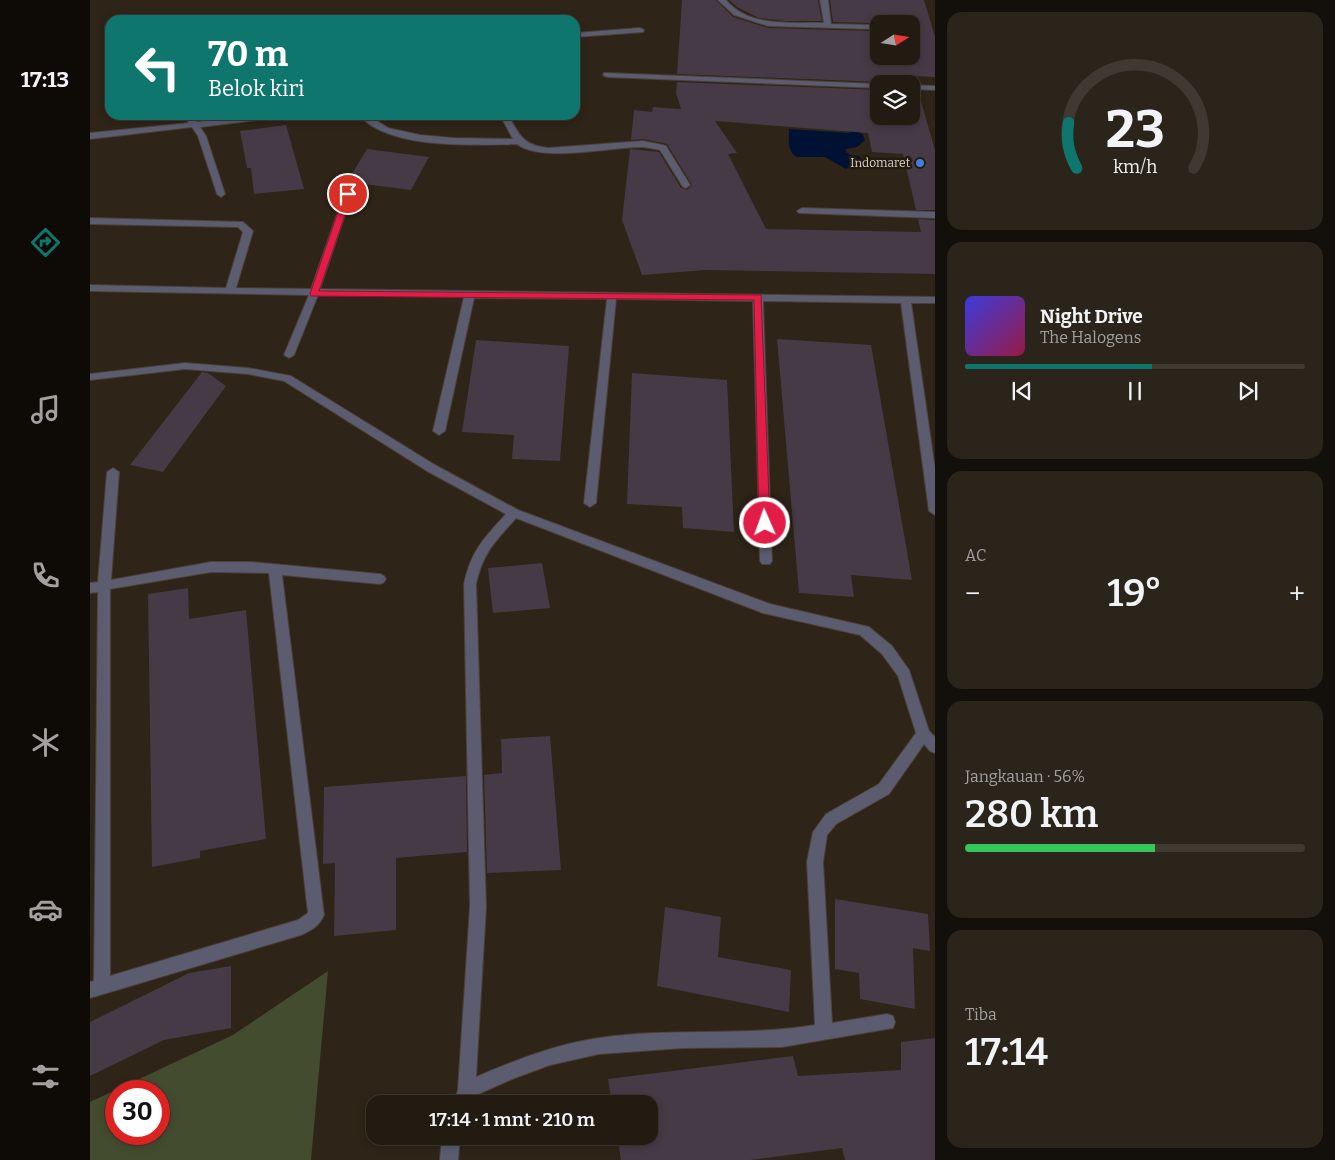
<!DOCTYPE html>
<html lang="id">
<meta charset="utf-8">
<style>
body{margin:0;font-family:Bitter,serif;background:#2a241b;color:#f1f3f6;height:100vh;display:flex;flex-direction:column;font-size:19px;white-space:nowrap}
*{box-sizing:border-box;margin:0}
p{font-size:16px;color:#a2a19f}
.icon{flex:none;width:28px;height:28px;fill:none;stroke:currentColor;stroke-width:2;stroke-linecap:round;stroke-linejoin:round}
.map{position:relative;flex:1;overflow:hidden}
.panel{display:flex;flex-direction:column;gap:12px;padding:12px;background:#130f0a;width:400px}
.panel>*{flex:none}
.guide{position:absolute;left:15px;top:15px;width:475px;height:105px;border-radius:15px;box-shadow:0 2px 8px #0003,0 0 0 1px #3f3932;background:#0f766e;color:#fff;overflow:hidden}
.needle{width:32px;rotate:78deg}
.tools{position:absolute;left:780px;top:15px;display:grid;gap:10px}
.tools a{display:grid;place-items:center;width:50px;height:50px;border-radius:10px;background:#221b12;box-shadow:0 2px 8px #0003,0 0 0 1px #3f3932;font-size:25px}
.speed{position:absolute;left:15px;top:1080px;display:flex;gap:10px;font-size:25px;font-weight:700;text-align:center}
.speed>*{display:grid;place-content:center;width:65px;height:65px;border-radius:50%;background:#221b12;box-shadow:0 2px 8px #0003,0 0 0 1px #3f3932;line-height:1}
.speed .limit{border:8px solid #d22;background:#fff;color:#111}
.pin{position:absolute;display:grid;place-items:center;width:42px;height:42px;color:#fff;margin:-21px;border:2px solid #fff;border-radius:50%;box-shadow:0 1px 5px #0007}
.me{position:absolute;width:55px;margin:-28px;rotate:358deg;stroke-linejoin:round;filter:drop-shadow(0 0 4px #0008)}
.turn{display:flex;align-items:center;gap:18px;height:105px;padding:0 20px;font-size:22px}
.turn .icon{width:65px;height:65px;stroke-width:2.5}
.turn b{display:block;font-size:35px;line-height:42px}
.big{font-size:38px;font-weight:600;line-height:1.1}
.panel .card{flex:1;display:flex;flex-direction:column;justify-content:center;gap:8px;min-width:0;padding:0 18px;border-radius:15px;background:#2a241b}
.panel .dial{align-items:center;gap:0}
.dial svg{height:130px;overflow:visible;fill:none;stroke:#3f3932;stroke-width:7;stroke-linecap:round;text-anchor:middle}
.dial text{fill:#f1f3f6;stroke:none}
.song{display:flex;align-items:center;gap:15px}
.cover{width:60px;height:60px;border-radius:8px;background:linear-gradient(135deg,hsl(240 70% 55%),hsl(340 70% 35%))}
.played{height:5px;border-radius:2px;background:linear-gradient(90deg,#0f766e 55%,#3f3932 55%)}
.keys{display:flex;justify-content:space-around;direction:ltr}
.heat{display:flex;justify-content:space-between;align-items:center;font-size:28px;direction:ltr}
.charge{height:8px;border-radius:4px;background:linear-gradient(90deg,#34c759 56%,#3f3932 0)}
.trip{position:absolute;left:276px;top:1095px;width:292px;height:50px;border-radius:15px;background:#221b12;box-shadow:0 2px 8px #0003,0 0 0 1px #3f3932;font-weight:600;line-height:50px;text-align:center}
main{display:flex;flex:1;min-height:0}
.menu{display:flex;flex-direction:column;width:90px;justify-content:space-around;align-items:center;background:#0e0b07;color:#a2a19f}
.menu .icon{width:35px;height:35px}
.menu .active{color:#0f766e}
.menu b{font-size:22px;color:#f1f3f6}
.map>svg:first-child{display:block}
</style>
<main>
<nav class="menu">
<b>17:13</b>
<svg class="icon active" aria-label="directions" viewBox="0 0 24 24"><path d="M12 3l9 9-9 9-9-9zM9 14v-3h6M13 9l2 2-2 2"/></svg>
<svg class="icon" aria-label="music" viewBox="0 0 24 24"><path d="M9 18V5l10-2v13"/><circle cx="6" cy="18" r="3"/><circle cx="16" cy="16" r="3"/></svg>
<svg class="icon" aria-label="phone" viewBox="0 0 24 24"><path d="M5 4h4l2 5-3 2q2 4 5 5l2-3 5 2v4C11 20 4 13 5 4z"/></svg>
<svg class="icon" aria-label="climate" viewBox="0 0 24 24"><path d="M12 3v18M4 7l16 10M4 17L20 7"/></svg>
<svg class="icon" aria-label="car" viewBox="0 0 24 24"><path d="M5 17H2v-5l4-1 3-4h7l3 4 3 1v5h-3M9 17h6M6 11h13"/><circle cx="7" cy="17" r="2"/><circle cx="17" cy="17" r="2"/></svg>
<svg class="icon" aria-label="filters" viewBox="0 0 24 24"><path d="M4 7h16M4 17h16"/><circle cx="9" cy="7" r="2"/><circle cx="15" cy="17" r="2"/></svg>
</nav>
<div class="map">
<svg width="845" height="1160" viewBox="0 0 845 1160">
<rect width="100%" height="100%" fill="#2e2418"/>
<!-- green -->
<path fill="#444c2f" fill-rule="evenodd" d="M238 971 221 1160H0V1102L143 1035ZM26 1091H69V1134H26Z"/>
<!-- water -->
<path fill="#001233" d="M699 129 758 133 767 130 773 135 775 140 767 147 756 149V152L761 155 769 156 774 161 759 164 760 167 756 169 735 157H707C697 152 699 139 699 129Z"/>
<!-- building -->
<path fill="#453a46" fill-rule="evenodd" d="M592 0H626L643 17 678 28 782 31 788 28 782 23 743 22 740 0H834L845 37V77L824 76 826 83 791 84 789 82 587 74ZM789 24H821V56H789Z
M639 0H728L732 21H695L669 18 647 7Z
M587 82 789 90V116H821V91H828L845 150V210H826L813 154 782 152 778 133 625 121 647 153 638 154 676 229 831 232 828 219 845 220V274L615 270 552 275 532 220 540 149 569 152 591 188 597 190 602 185 577 144 553 139 541 140 544 110 562 112 563 107 591 109 586 93Z
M196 125 214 189 164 194 161 168H157L150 131Z
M277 149 339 157 321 190 257 182Z
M687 339 781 345 822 580 761 575 764 597 709 593Z
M386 340 479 346 470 461 422 459 424 435 372 432Z
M112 372 118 373 136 386 73 472 40 465Z
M542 373 637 380 644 532 593 528 592 507 537 504Z
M452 563 460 608 403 613 398 568Z
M98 588 99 619 156 610 176 839 110 851V858L62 867 58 594Z
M460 736 471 870 397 873 394 775 412 773 411 739Z
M376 776 377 852 306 858V930L244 936 245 863 233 864 234 787Z
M745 899 838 914 840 951 823 948 825 1009 770 999 769 973 745 969Z
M575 907 631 917 628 957 701 970 699 1012 567 986Z
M141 966V1028L74 1040 0 1076V1022L99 973Z
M845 1038V1160H755L752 1148 660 1160H531L527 1136H560V1104H522L518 1079 703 1056 708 1076 811 1070V1042Z"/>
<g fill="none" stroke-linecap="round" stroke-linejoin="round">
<!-- minor casing -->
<g stroke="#4a4035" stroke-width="2">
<path id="minor" d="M628 0H636C659 28 702 22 734 23L730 0H738L741 24 782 25 786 27 782 29 678 26 644 15Z
M550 28 554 30 553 32 485 37V33Z
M514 73H517L789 84V88L517 77 513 75Z
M821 85 845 86V90L821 89Z
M94 115H102L107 122 170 115H197L193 117 110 127 116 136 135 194 131 197 127 194 108 136 102 127 0 139V133L99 123Z
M269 115H278L298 128 330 135 363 138 423 139 410 115H418C430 136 433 145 458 148L553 141 573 145 576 146 600 185 596 188 593 187 570 150C564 149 557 147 551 147 520 147 451 163 427 144 384 145 300 150 269 115Z
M258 191 262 194 230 289 845 297V303H821L845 469V515L839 511 811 303 673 301 682 561 680 564H672L670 561 663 301 526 299 506 503 500 507 494 503 517 299 384 298 355 431 349 435 343 431 374 297 228 295 204 355 199 358 194 355 219 295 0 291V285L136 288 153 232 148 227 0 224V218L153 222 163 231 146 288 221 289 254 194Z
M712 208 845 212V218L709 213 707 211Z
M95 363 158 368 201 376 345 465 428 510 680 604 779 627 802 646 819 670 839 731 845 737V753L840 751 834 744 799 794 746 824 737 835 733 862 742 1023 797 1014 803 1016 805 1022 803 1028 692 1047 593 1048 509 1054 460 1065 422 1079 384 1096 381 1104H363L368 1090 380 907 374 584C381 551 394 538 416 514L337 471 194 381 158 374 95 369 0 380V374ZM426 518 673 613 770 635 792 654 808 676 826 733 789 784 736 814 723 832 717 862 725 1025C654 1037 581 1027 509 1038 466 1044 426 1060 386 1077L396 907 386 584C393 552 405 542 426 518Z
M23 468 29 472 21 580 121 562H161L290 574 294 576 296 579 294 582 290 584 192 575 234 915C229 926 222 930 211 935L0 998V982L4 981 8 592 0 593V583L8 582 17 472ZM121 572 179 573 218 913 208 920 20 976V589Z
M352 1136H370L368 1160H350Z"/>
</g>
<!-- minor -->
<use href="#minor" fill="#5c5c71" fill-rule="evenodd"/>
</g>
<!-- route -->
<path fill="#e11d48" stroke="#92132f" d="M258 191 262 194 229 291 671 295 680 523 678 526H671L669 523 664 300 221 296 220 294 254 194Z"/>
<!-- markers -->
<circle fill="#3f7fe0" stroke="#241b0f" stroke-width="2" cx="830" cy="163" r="5"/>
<g text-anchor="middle" stroke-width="5" stroke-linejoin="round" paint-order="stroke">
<!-- far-poi labels -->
<g font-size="12" fill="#dbd4cd" stroke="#241b0f" text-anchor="end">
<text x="820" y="167">Indomaret</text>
</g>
</g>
</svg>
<div class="tools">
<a><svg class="needle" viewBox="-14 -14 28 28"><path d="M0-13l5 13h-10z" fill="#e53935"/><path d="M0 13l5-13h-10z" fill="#a2a19f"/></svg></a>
<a><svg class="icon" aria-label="layers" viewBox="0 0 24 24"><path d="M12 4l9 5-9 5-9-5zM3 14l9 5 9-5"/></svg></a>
</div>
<div class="speed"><div class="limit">30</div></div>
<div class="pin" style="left:258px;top:194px;background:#d93025"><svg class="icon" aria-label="arrive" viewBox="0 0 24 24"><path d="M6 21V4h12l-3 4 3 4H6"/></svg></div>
<svg class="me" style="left:675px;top:523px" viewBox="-20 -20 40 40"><circle r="17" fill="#e11d48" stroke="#fff" stroke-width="3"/><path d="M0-11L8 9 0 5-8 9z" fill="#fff"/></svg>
<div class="trip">17:14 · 1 mnt · 210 m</div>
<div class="guide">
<div class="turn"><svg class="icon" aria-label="left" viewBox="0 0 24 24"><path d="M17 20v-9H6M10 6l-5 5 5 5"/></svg><div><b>70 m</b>Belok kiri</div></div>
</div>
</div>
<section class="panel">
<div class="card dial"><svg viewBox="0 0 100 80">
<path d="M14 69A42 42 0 1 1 86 69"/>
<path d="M14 69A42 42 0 0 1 9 41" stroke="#0f766e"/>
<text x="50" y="56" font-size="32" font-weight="700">23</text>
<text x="50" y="72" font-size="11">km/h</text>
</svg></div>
<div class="card">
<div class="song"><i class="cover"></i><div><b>Night Drive</b><p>The Halogens</p></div></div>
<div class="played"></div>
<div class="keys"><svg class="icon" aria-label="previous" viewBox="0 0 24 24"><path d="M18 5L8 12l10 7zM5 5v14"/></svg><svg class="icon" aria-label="pause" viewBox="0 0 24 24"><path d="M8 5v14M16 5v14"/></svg><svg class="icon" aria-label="next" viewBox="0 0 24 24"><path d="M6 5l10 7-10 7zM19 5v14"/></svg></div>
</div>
<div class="card"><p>AC</p>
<div class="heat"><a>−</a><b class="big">19°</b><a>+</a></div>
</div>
<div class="card"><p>Jangkauan · 56%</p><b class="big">280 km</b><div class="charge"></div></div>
<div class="card"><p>Tiba</p><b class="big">17:14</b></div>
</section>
</main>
